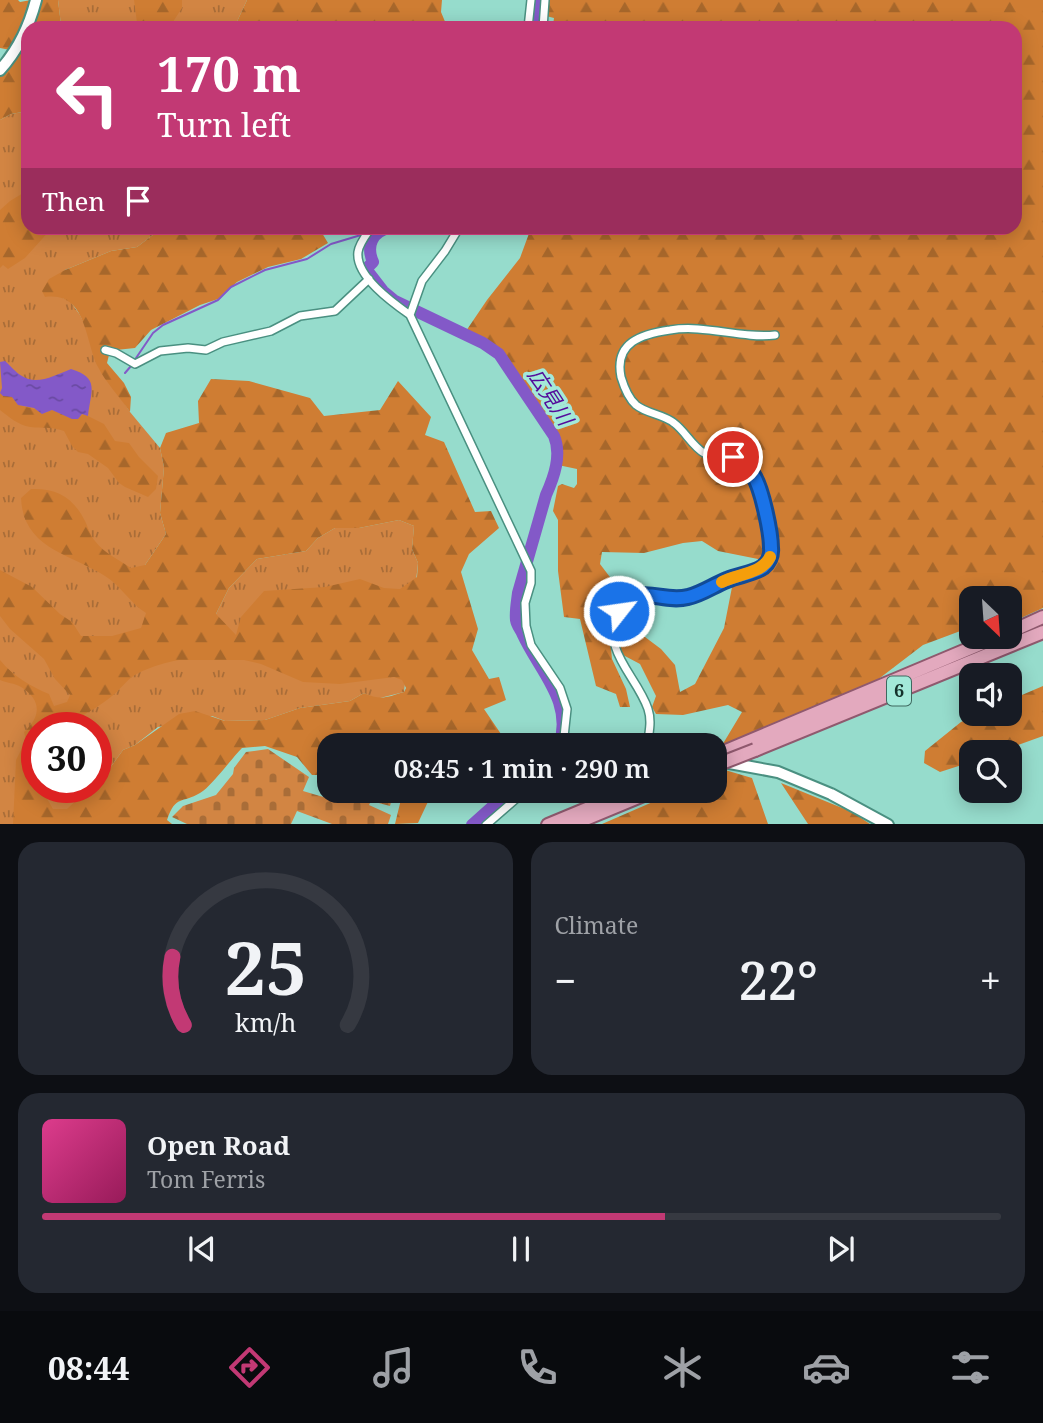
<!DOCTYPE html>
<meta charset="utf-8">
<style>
body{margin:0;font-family:"Noto Serif","Noto Sans JP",serif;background:#242831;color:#f1f3f6;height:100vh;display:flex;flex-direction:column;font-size:26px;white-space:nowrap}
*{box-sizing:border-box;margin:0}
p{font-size:23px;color:#9ea1a6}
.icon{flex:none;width:38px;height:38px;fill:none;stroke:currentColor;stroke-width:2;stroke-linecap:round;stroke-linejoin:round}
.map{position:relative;height:824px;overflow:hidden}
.drawer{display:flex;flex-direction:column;gap:18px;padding:18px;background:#0d0f14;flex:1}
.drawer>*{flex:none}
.top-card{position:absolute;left:21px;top:21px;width:1001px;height:214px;border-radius:21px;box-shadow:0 4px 18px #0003;background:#c23974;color:#fff;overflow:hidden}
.needle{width:46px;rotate:155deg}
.tools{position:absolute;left:959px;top:586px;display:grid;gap:14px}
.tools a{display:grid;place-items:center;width:63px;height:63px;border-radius:14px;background:#171b24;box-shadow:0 4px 18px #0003;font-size:35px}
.speed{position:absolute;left:21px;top:712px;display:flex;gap:14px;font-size:35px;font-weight:700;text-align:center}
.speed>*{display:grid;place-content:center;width:91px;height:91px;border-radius:50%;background:#171b24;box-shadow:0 4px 18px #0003;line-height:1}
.speed .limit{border:10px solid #d22;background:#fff;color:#111}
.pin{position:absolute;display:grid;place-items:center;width:60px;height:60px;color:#fff;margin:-30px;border:4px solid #fff;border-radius:50%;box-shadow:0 2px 7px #0007}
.me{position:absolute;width:77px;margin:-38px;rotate:60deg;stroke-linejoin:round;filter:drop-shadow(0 0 5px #0008)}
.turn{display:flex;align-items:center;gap:24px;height:147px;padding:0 21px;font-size:32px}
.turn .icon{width:91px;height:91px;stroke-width:2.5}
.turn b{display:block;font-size:49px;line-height:60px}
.then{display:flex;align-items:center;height:66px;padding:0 21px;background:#0003;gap:14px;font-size:26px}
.big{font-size:52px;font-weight:600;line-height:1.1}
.drawer .tile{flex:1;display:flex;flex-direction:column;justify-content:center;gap:10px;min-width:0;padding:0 24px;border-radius:21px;background:#242831}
.drawer .dial{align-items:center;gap:0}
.dial svg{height:182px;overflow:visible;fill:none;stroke:#363941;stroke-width:7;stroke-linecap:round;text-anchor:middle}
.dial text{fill:#f1f3f6;stroke:none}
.song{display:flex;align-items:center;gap:21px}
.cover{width:84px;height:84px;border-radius:10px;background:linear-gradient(135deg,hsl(330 70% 55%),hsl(330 70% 35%))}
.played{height:7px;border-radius:4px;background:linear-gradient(90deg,#c23974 65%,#363941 65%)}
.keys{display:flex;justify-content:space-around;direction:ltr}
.heat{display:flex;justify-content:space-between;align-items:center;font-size:38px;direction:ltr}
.drawer .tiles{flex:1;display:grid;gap:18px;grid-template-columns:1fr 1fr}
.tile:last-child{grid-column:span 2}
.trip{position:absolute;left:317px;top:733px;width:410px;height:70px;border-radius:21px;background:#171b24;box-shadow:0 4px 18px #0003;font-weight:600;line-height:70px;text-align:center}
.dock{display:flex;height:112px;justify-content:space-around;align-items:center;background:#090b0e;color:#9ea1a6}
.dock .icon{width:49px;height:49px}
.dock .on{color:#c23974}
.dock b{font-size:32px;color:#f1f3f6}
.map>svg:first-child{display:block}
</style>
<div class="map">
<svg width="1043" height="825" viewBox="0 0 1043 825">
<defs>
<pattern id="grass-tufts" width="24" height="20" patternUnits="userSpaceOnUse" patternTransform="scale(1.75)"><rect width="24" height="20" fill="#d28543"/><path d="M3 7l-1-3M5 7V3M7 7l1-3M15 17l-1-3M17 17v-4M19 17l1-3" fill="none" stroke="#a96d38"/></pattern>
<pattern id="forest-firs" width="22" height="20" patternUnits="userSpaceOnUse" patternTransform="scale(1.75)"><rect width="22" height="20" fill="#cf7d33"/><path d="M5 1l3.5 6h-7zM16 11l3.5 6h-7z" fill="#a7672b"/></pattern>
<pattern id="cemetery-stones" width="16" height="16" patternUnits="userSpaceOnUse" patternTransform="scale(1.75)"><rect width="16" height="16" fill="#d28543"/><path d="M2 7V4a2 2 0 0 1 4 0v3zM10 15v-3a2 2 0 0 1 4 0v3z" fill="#a96d38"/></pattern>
<pattern id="water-ripples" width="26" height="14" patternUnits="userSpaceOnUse" patternTransform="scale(1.75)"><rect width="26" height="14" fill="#8359c8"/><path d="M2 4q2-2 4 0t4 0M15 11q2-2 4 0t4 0" fill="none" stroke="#6a4aa3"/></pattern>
</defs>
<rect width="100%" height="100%" fill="#96dccc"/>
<!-- grass -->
<path fill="url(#grass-tufts)" d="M58 0H247L234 28H65L61 25Z
M28 111V228H162L137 247 111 251 65 270 56 295 70 301 80 315 117 392 130 412 160 448 164 467 160 513 166 534 145 565 216 614 229 588 257 559 306 551 318 538 335 528H359L399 520 414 526 412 549 418 563 404 692 376 699 364 693 350 701 300 708 265 720 225 721 212 716 158 727 135 745 123 750 102 779 96 781V728H37V788H82L79 797 67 810 69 824H0V120L11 114Z"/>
<!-- forest -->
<path fill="url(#forest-firs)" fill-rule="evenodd" d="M0 0H18L20 2 31 0 20 37 10 50 0 48Z
M42 0H58L61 25 65 28H33Z
M134 0H182V8L169 28H141L137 23Z
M247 0H442L441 12 446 24 444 28H234Z
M547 0H1043V608L1010 623V598H971V627L923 645 872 684 721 747 742 712 728 705 683 715 656 714 652 707 656 696 640 664 623 655C616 636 620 621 630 604L640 600 653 617 647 619 641 634 661 649 675 665 680 692 695 684 724 628 733 582 766 571 770 565 763 560 718 551 702 541 683 543 644 553 602 552 600 564 622 593 608 616 612 659 626 689 630 707H620L616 694 596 686 580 619 564 617 558 571V520L553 511 558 486 562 484 574 488 577 484V469L558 465 561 446 556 436 502 354 491 345 466 331 487 300 520 258 531 228H1015V28H546L553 25 554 18 546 16Z
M28 37V111L11 114 0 120V75L17 56Z
M28 190V228H52L25 258 8 269 3 265 0 268V210L10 201Z
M162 228H319L328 243 301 259 268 267 237 282 218 299 200 305 151 330 135 348 116 350 109 355 107 363 124 383 131 397 130 412C120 397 106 383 98 367 85 342 87 291 45 297L42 291 49 279 65 270 111 251 137 247Z
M211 379 249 381 310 398 324 416 380 410 398 381 431 417 425 435 444 442 475 512 491 511 499 528 469 554 461 572 478 629 472 650 489 679 499 677 506 700 484 709 501 734 476 745 329 746V773L323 775H312L297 757 265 746 242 748C231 759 211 787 200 793 182 804 176 794 167 820L172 824H13L16 760 26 740 24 732C41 717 42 700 21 687 15 683 6 683 0 680V660C13 676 30 686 49 694L54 706 67 702 70 695 55 679 44 659 10 629 0 616V570L32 587 60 614 72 622 81 636H112L141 628 146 613C130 603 121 586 105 576 71 554 23 549 21 498L31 489C57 488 73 497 85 521 88 527 90 535 95 541 104 553 119 560 131 568L145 565 166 534 160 513 164 467 160 448 166 433 199 423 198 401ZM399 520 414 526 412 549 418 563 417 577 400 589 384 588 360 579 325 587 264 591 241 617 236 635 216 614 229 588 257 559 306 551 318 538 335 528H359ZM179 660H244L261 664 303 682 340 684 394 677 402 680 406 688 404 692C387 697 381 701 364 693L350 701 300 708 265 720 225 721 195 711 179 714 135 745 123 750 102 779 96 781V788H81L79 797 67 809H53L41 788H37V728C63 728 91 713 112 696 119 691 125 682 132 677 143 669 166 662 179 660Z
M0 393 12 397C19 411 33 404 42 414L52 410C67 415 71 422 84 414L104 424 115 441 129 443 139 457 158 476 156 489 148 497 125 487 119 483 108 468 88 454 78 452 72 446 64 431C49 426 43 429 30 427 18 425 9 417 0 410Z
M1043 686V736L999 752H971V762L940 772 924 763 925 751 961 722 979 714H1010V700Z
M725 770 752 778 768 824H602L678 791H714V775Z
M781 783 852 812 870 824H808Z
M403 791H433L418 823 395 824Z"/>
<!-- cemetery -->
<path fill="url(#cemetery-stones)" d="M268 749 309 777 303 791 330 799 332 794 358 803 363 791H394L390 806 371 801 369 805 391 815 388 824H332L297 811 291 824H187L172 817 183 806 216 795 233 774 234 768 246 752Z"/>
<!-- water -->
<path fill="url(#water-ripples)" d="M5 361C11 366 15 372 22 376 36 386 56 375 71 369 100 378 91 390 88 416L82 414 78 419H72L52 410 42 414 34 408 18 405 12 397 3 396 0 393 2 388 0 362Z"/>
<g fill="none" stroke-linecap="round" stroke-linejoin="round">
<!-- stream -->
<path stroke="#8359c8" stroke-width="2" d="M134 361 153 333 163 325 218 300 231 287 265 270 307 259 331 244 361 235
M125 373 131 366"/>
<!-- river -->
<path stroke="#8359c8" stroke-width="12" d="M539 28 541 0
M389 228C372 232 366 246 373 262L366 269 383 291 395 301 483 343 499 354 554 436C562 455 554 477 546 495L518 593C517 602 515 611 516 620 517 626 521 630 523 635 540 672 574 702 559 746
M472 825 510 791"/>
<!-- street casing -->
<g stroke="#4a9081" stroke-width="10">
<path id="street" d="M528 28 531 0
M543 28 545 0
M371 228C366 235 359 244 358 252 355 276 393 303 410 315L531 571V583L525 603 526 626 531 645 560 688 567 709 563 746
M410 315 422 281 445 251 459 228
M105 350 116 353 135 364 160 351 188 348 206 350 223 342 271 331 300 316 335 311 369 279
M647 746C649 733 652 721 648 709 637 676 600 650 618 612 632 583 662 602 685 598 701 595 714 585 729 579 740 574 759 573 767 563 770 559 772 552 772 548 771 543 769 537 768 532 764 512 765 489 751 472 732 449 722 464 704 453 692 446 685 431 674 423 663 414 647 414 636 405 628 398 624 387 621 377 614 342 642 334 670 330 705 324 741 339 775 335
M486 825 525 791"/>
</g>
<!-- secondary casing -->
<g stroke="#4a9081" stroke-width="14">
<path id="secondary" d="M0 70C19 49 29 27 36 0
M724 762 778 772 831 794 888 825"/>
</g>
<!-- primary casing -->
<g stroke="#8f596e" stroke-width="16">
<path id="primary" d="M1010 632 1043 617
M755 750 1043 632
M714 756 997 637
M548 825 630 791
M571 825 653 791"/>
</g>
<!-- street -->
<use href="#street" stroke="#fff" stroke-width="7"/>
<!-- secondary -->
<use href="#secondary" stroke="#fff" stroke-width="10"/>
<!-- primary -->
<use href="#primary" stroke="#e3a9be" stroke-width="12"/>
<!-- primary-bridge casing -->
<g stroke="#8f596e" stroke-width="16" stroke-linecap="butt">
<path id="primary-bridge" d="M714 766 755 750"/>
</g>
<!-- primary-bridge -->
<use href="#primary-bridge" stroke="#e3a9be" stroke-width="12"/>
</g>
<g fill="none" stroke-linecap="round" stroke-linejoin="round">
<!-- route casing -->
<g stroke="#114b97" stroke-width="18">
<path id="route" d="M619 611C640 581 660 604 688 597 702 594 714 585 727 580 738 575 753 574 763 567 768 563 772 556 771 548 771 533 762 488 753 475 748 468 741 462 733 457"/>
</g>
<!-- route -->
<use href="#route" stroke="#1a73e8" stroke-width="12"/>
<!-- slow -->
<path stroke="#f59e0b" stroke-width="12" d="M722 582C737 574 762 574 770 557"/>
</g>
<g text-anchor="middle" stroke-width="7" stroke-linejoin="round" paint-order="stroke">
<!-- shield labels -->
<rect fill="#a3e9d9" stroke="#3f685f" stroke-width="2" x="887" y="676.5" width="24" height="29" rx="5"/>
<g font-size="18" font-weight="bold" fill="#14312b">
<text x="899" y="697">6</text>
</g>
<!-- water labels -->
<g font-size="21" font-style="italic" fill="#540a9a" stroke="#a3e9d9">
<text transform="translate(550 397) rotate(57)" y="7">広見川</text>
</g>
</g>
</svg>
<div class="tools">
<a><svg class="needle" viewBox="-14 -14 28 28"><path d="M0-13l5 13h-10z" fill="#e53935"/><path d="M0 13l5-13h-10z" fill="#9ea1a6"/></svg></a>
<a><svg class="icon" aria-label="sound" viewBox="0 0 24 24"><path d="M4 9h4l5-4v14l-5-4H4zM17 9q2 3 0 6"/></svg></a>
<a><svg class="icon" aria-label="search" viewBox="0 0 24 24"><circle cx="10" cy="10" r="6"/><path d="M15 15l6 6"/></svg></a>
</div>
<div class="speed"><div class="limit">30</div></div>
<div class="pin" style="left:733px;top:457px;background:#d93025"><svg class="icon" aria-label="arrive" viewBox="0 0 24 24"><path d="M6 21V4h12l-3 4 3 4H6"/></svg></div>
<svg class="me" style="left:619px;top:611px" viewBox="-20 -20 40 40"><circle r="17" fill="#1a73e8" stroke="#fff" stroke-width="3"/><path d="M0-11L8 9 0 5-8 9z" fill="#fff"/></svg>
<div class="trip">08:45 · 1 min · 290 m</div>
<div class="top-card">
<div class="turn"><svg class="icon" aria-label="left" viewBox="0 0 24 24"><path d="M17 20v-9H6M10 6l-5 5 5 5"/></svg><div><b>170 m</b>Turn left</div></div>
<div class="then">Then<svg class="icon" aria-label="arrive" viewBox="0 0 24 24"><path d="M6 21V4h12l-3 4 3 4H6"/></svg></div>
</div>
</div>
<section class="drawer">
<div class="tiles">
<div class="tile dial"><svg viewBox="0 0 100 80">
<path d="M14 69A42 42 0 1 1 86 69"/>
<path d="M14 69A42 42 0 0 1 9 39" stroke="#c23974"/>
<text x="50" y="56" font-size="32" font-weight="700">25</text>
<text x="50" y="72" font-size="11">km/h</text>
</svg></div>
<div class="tile"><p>Climate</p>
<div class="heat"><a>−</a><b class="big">22°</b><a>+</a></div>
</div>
<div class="tile">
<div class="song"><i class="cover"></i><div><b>Open Road</b><p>Tom Ferris</p></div></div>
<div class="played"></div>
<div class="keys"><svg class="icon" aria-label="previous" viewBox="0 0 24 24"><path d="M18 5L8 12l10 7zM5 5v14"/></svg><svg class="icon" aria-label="pause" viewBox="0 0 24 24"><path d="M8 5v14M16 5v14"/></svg><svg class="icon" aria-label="next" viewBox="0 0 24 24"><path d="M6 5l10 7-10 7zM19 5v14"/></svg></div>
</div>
</div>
</section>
<nav class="dock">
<b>08:44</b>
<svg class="icon on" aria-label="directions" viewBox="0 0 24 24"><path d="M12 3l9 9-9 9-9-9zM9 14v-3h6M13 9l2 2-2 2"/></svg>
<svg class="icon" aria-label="music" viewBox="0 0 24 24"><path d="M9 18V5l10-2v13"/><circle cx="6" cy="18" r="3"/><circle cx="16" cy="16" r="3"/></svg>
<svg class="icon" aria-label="phone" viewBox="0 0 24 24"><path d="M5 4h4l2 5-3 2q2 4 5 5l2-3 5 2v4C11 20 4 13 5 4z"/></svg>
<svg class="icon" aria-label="climate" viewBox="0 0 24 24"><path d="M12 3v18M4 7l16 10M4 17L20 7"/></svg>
<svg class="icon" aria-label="car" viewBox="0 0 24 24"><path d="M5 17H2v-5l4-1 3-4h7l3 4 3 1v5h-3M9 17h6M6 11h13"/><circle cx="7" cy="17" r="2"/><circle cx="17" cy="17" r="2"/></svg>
<svg class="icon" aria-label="filters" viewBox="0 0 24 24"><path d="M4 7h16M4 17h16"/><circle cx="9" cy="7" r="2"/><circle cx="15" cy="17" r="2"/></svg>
</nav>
